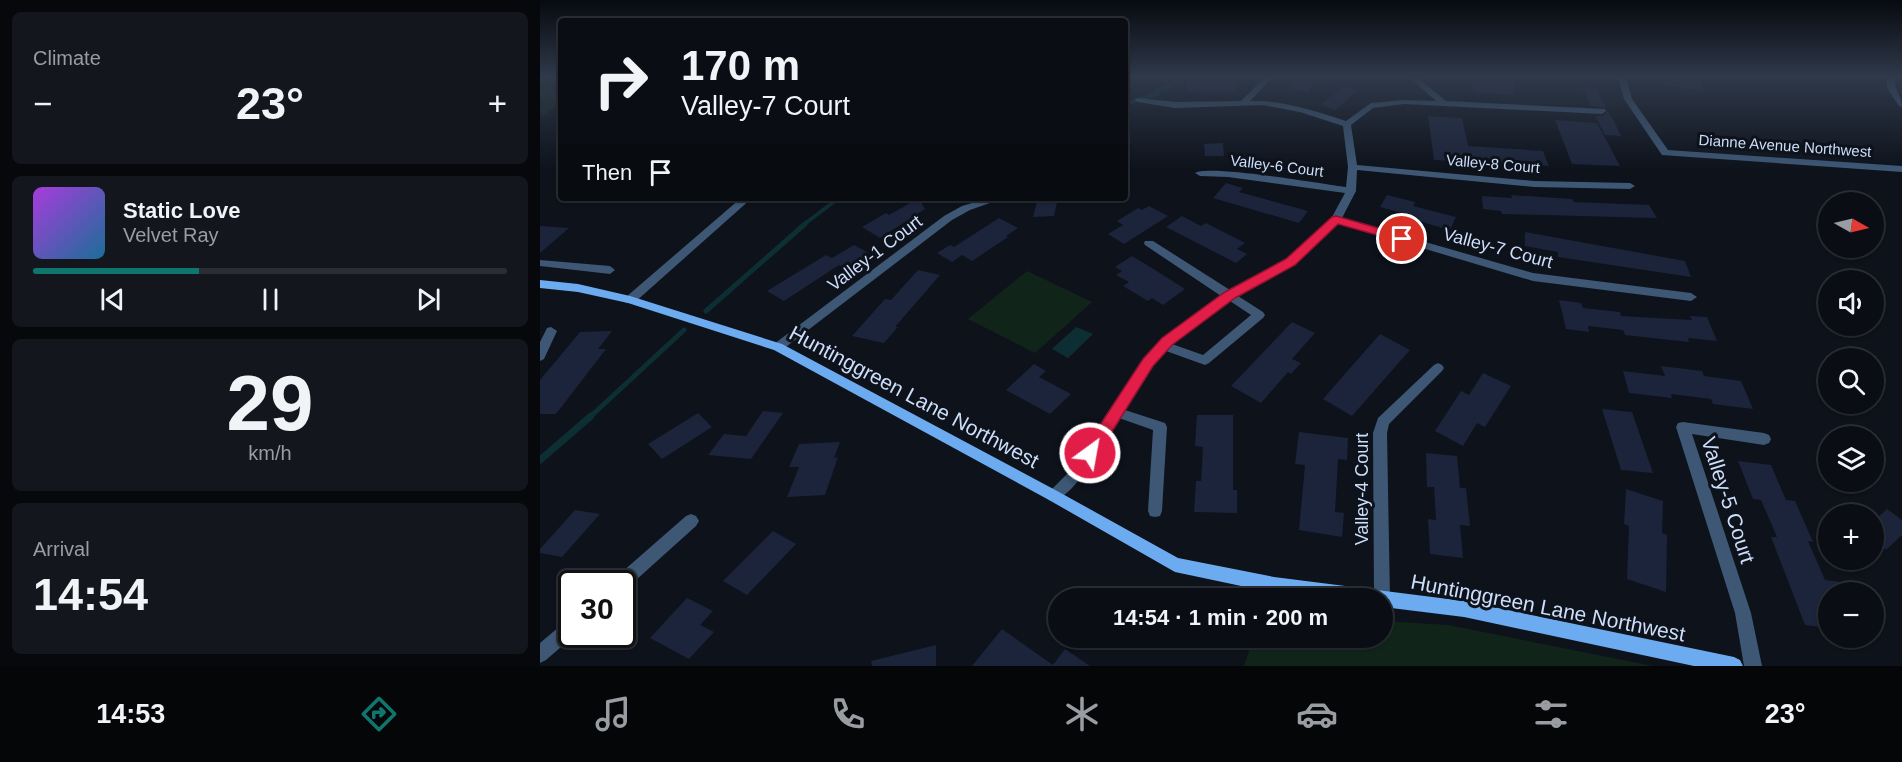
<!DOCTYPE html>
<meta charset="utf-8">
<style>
body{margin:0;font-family:Arial,sans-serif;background:#13171d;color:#f1f3f6;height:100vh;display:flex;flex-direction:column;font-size:22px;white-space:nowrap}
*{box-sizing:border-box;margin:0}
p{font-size:20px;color:#999ca0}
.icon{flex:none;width:33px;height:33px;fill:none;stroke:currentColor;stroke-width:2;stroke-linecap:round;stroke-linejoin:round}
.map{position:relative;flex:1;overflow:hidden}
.details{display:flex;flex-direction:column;gap:12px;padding:12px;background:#06080b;width:540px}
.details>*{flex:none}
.hud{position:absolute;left:18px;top:18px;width:570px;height:183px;border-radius:6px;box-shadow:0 2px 4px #0004,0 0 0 2px #2a2e34;background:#0a0e14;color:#f1f3f6;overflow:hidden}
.needle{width:39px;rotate:98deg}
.buttons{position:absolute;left:1278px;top:192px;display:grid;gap:12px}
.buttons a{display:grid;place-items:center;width:66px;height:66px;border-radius:50%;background:#0a0e14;box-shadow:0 2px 4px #0004,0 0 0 2px #2a2e34;font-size:30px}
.speed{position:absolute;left:18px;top:570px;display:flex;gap:12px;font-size:30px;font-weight:700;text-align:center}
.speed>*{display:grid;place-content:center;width:78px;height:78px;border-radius:50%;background:#0a0e14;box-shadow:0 2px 4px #0004,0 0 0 2px #2a2e34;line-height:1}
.speed .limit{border:3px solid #111;border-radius:9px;background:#fff;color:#111}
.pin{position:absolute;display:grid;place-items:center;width:51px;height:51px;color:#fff;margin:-26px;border:3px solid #fff;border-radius:50%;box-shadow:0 2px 6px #0007}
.me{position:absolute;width:66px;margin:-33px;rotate:32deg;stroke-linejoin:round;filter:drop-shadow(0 0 4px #0008)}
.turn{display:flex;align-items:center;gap:21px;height:126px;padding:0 24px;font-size:27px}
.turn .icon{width:78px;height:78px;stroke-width:2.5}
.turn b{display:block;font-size:42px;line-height:51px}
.then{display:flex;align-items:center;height:57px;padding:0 24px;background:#0003;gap:12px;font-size:22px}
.big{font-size:45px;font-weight:800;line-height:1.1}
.details .card{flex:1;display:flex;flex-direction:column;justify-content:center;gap:9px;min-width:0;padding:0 21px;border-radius:9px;background:#13171d}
.details .dial{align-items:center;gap:0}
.dial b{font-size:78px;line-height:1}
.song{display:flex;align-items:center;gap:18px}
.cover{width:72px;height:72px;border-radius:9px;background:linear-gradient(135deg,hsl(280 70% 55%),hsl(200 70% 35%))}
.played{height:6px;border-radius:3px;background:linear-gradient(90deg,#0f766e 35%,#2a2e34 35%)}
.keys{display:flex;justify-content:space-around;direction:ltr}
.heat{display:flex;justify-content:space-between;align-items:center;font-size:33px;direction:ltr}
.trip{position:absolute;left:508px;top:588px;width:345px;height:60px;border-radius:30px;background:#0a0e14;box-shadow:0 2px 4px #0004,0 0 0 2px #2a2e34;font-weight:800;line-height:60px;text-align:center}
.dock{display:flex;height:96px;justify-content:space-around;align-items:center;background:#040608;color:#999ca0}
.dock .icon{width:42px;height:42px}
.dock .on{color:#0f766e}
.dock b{font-size:27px;color:#f1f3f6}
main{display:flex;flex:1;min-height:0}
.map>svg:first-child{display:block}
</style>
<main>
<section class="details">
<div class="card"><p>Climate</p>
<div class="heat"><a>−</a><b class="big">23°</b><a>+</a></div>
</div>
<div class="card">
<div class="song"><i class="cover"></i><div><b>Static Love</b><p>Velvet Ray</p></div></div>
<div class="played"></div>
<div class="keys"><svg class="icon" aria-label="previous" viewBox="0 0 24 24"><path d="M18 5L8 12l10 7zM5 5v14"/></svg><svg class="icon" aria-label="pause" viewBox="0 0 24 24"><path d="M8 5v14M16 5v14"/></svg><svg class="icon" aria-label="next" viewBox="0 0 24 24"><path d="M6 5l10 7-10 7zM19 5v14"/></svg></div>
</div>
<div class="card dial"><b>29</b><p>km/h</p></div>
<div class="card"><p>Arrival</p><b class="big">14:54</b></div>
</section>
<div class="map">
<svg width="1362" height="666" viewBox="0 0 1362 666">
<rect width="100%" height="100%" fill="#0d121b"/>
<!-- green -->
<path fill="#11241a" d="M0 77H21V102L1 118Z
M487 271 552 302 495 353 428 319Z
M843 621 908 625 1113 666H704L713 638H843Z"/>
<!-- water -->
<path fill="#0d2f34" d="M536 327 553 334 528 358 512 349Z"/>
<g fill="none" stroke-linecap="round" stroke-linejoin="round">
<!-- stream-far2 -->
<path stroke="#0d2f34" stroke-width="4" d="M585 104 618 94 615 92 649 77
M263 225 299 198"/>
<!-- stream-far1 -->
<path stroke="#0d2f34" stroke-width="5" d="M166 311 265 224
M50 417 144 330"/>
<!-- stream -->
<path stroke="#0d2f34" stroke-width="7" d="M0 460 51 416"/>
</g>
<!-- building -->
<path fill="#1b243a" d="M647 77H695V92L646 91Z
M756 77H778L768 92 748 88Z
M931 77H974L975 95 934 92Z
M1120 77H1161L1162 91 1120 84Z
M803 86 818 91 795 110 780 105Z
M1042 87 1056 88 1066 108 1051 106Z
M1068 111 1075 123 1081 136 1065 135 1055 116H1063Z
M888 116 922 118 928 146 1003 151 1009 166 894 160Z
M1015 120 1057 123 1080 166 1032 164Z
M683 143 684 156H665L664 144Z
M686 183 703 188 699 192 768 211 759 223 673 198Z
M847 195 875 202 873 206 916 217 910 230 864 217 866 214 840 207Z
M971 195 1032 199 1034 202 1109 205 1117 218 962 214 961 211 943 209 942 196 972 198Z
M379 198 385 209 340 238 322 227 346 213 349 215Z
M498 198H518L514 216 493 217Z
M609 206 628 216 584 244 568 234 583 225 577 221 598 208 602 210Z
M642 216 661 226 666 223 705 243 697 249 707 254 696 263 626 227Z
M459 218 478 228 466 236 468 237 432 261 422 255 412 262 397 253 410 245 414 247Z
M0 226 29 228 0 253Z
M985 232 1145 261 1151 277 1018 257V252L985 246Z
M314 245 329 253 304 268 299 265 244 301 227 291 286 255 292 258Z
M592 256 612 268 645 289 623 305 612 298 608 301 583 286 589 282 576 275 582 271 575 267Z
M378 270 400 275 355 327H358L344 343 312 336 345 299 351 300Z
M1019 300 1041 303 1043 308 1080 312 1081 316 1152 320 1150 316 1167 317 1177 341 1148 338 1149 342 1085 335 1083 330 1048 326 1049 332 1026 329Z
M752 322 775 333 752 359 761 363 751 374 748 372 721 403 691 386Z
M72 331 58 349H66L16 414H0V380L40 332Z
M840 334 870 350 812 416 783 399Z
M494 364 506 371 499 377 531 394 510 414 466 390Z
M1121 366 1162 371 1164 376 1201 381 1213 409 1173 404 1171 399 1131 394 1132 398 1089 393 1083 371 1125 376Z
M943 373 971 386 945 427 937 423 923 446 895 431 921 391 929 395Z
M1062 409 1092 412 1113 473 1081 470Z
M223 411 243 413 211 459 168 455 184 434 206 436Z
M158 413 172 427 122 459 108 444Z
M657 415H693V490H697V513L654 512 656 481H661L663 447 655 446Z
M759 432 808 438 807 460 798 459 795 512 804 513 802 537 759 530 765 465 755 464Z
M300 442 294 458 298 457 285 495 247 497 259 467H249L259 444Z
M886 453 917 456 920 488H926L930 526 920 525 923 558 890 554 888 519 896 520 894 487H887Z
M1198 461 1231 465 1246 500 1255 501 1273 542 1268 541 1285 580 1316 584 1315 592H1288V628L1265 625 1231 537H1237L1221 500 1213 499Z
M1086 489 1123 501 1122 533 1127 535 1126 592 1087 579 1089 526 1084 524Z
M1347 509 1362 520V535L1346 550 1334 540V521Z
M35 510 60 514 22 557 0 553V549Z
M233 531 256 544 207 595 183 581Z
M147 598 173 611 160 625 174 632 149 659 110 638Z
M462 629 513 665 525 649 550 666H432Z
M396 645V666H332L331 661Z"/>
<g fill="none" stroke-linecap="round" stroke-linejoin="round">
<!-- street -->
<path fill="#3d5775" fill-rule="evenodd" d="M725 77H733L710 101C743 100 775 111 806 121L831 103 864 100 896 101 869 77H877L906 101 1065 109 1066 111 1062 114 864 104 833 108 811 125 817 165 994 181 1090 183 1095 186 1090 189 994 187 817 170 816 191 802 218 993 273 1151 293 1157 297 1151 301 993 281 798 223 755 264 698 296 723 312 725 315 723 318 669 363 665 365 626 351 612 366 585 410 625 423 627 427 622 511 620 516 615 517 610 516 608 511 613 430 579 418C569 435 529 508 509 500L507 496 509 492 532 469 604 360 623 339 681 296 605 245 604 243 605 241H613L690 290 747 260 792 217 805 193 688 177 660 176 655 173C668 164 783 184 806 187L808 167 803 126 760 112 723 105 635 108 598 102 594 100 598 98 635 102 701 101ZM690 301 711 315 663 355 632 344Z
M1078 77H1086L1092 99 1128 150 1362 166V172L1122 155 1084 99Z
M1347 77H1355C1353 89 1362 95 1362 107L1359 106 1347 88Z
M201 198H212L94 303H86L84 300 86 297Z
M449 198H464L430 210 412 220 242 350H234L232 347 234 344 404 216 422 206Z
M0 260 70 266 75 270 70 274 0 266Z
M11 327 17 331 4 359 0 361V342L7 328Z
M898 363 902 365 904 368 902 371 849 424 847 433 850 598 848 603 843 605V598H834L833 433 838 418 894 365Z
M1143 422 1224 433 1229 435 1231 439 1229 443 1224 445 1152 434 1211 613 1222 666H1204L1195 613 1136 427 1138 423Z
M151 514 156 516 159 521 156 526 86 589 82 591V584H72L74 579 146 516Z
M32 619V634H36L6 660 0 663V643L26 621Z"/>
<!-- secondary -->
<path fill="#6dabf0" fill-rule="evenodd" d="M0 280 38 284 90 296 242 344 519 492 638 558 734 577 924 601 1194 657 1200 660 1203 666H1154L924 617 843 607V598H780L734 593 635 572 509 500 234 350 88 303 38 292 0 288Z"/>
</g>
<!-- sky -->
<linearGradient id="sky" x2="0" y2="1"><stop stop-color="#070a0f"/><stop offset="0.45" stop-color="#2f394a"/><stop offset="1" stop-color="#2f394a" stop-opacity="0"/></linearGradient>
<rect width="1362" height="170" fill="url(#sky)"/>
<!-- route -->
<path fill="#e11d48" stroke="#92132f" stroke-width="1.5" d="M796 216 866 236 868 239 862 242 798 224 755 265 695 298 632 345 613 366 556 457 550 459 545 457 542 453 545 448 603 359 622 338 685 292 746 259 792 217Z"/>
<g text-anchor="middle" stroke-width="6" stroke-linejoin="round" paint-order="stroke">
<!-- far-street labels -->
<g font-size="15" fill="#ccdefa" stroke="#0d121b">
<text transform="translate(1245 146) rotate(4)" y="5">Dianne Avenue Northwest</text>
<text transform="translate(953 164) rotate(5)" y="5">Valley-8 Court</text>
<text transform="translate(737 166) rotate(7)" y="5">Valley-6 Court</text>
</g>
<!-- street labels -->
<g font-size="18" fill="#ccdefa" stroke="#0d121b">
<text transform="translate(958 248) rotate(15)" y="6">Valley-7 Court</text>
<text transform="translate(335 253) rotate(-37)" y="6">Valley-1 Court</text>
<text transform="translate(822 489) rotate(-90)" y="6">Valley-4 Court</text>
</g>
<!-- near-street labels -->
<g font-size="21" fill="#ccdefa" stroke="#0d121b">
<text transform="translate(374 397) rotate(28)" y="7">Huntinggreen Lane Northwest</text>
<text transform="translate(1188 500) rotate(72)" y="7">Valley-5 Court</text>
<text transform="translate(1008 608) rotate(11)" y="7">Huntinggreen Lane Northwest</text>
</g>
</g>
</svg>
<div class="buttons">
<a><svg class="needle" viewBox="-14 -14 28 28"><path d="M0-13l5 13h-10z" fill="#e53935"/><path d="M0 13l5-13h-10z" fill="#999ca0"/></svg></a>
<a><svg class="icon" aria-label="sound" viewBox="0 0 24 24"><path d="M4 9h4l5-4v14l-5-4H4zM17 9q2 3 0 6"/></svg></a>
<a><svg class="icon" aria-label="search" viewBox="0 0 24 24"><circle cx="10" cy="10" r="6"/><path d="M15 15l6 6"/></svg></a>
<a><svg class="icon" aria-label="layers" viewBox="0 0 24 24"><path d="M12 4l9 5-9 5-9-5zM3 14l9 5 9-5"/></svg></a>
<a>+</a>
<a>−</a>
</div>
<div class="speed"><div class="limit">30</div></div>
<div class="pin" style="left:862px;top:239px;background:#d93025"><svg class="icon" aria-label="arrive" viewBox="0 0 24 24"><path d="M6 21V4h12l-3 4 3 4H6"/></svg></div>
<svg class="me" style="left:550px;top:453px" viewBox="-20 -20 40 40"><circle r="17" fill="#e11d48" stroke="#fff" stroke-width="3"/><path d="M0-11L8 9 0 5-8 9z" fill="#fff"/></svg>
<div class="trip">14:54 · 1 min · 200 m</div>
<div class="hud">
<div class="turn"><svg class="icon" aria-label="right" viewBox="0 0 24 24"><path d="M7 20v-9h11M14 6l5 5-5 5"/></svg><div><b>170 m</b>Valley-7 Court</div></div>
<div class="then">Then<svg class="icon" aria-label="arrive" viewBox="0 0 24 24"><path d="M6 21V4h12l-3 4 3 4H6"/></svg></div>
</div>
</div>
</main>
<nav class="dock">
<b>14:53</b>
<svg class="icon on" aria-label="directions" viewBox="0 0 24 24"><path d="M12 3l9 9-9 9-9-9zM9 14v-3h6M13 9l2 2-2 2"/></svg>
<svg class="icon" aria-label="music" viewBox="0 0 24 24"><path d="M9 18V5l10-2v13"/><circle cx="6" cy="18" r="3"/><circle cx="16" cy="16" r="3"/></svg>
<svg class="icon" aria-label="phone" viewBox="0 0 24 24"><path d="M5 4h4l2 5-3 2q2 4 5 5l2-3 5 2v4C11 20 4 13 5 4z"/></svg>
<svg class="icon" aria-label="climate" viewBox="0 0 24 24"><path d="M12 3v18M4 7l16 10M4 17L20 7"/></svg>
<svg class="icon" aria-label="car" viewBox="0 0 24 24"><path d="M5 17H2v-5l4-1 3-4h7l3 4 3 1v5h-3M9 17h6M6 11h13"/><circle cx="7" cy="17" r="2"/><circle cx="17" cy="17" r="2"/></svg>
<svg class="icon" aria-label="filters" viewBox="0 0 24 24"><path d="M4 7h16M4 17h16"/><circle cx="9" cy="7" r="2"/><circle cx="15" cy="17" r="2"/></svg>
<b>23°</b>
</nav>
